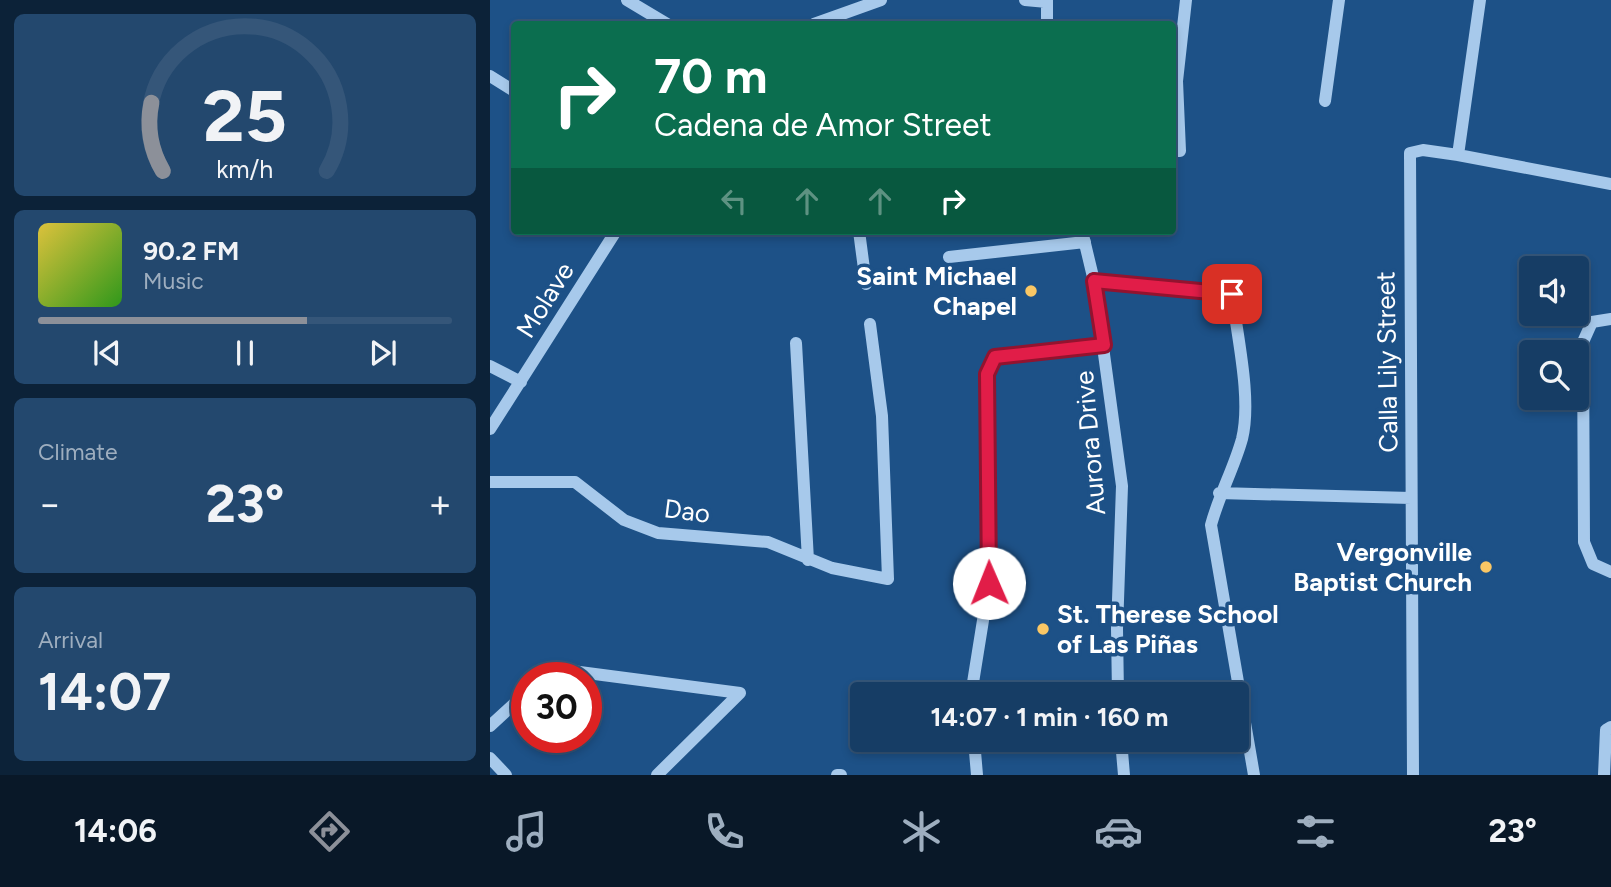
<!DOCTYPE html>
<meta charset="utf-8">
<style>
body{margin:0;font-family:Figtree,sans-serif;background:#23486e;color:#f1f3f6;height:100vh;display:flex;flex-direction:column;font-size:26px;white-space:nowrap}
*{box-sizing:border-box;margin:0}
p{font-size:23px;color:#9eaebf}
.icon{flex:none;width:38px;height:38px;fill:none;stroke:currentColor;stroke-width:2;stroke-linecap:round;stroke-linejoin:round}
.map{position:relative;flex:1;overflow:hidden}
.drawer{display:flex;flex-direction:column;gap:14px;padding:14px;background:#0c2238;width:490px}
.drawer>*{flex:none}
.top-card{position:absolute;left:21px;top:21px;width:665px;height:214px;border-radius:7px;box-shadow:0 4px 10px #0003,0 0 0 2px #355679;background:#0b6e4f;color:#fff;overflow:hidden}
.fabs{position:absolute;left:1029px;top:256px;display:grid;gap:14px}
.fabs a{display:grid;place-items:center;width:70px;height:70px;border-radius:7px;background:#163d65;box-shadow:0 4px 10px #0003,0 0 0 2px #355679;font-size:35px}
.speed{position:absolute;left:21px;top:662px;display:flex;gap:14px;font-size:35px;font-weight:700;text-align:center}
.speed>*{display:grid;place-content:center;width:91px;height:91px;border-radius:50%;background:#163d65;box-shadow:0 4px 10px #0003,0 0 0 2px #355679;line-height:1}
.speed .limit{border:10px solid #d22;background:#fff;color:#111}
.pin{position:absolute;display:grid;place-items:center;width:60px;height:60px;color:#fff;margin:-30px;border-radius:14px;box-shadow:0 4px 10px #0006}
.me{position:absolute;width:77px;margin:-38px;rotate:359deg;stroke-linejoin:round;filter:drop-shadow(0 0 5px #0008)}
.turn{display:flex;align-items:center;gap:24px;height:147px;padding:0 28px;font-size:32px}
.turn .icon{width:91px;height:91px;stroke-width:2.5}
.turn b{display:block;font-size:49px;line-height:60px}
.lanes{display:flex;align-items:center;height:66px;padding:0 28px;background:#0003;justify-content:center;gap:35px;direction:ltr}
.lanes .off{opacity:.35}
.big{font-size:52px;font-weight:700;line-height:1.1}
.drawer .card{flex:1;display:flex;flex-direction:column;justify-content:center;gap:10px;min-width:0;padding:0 24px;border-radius:10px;background:#23486e}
.drawer .dial{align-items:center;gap:0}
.dial svg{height:182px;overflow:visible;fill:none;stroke:#355679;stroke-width:7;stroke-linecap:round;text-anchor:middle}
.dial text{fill:#f1f3f6;stroke:none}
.song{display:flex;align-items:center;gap:21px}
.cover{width:84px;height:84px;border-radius:10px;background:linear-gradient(135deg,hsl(50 70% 55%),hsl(110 70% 35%))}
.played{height:7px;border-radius:4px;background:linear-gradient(90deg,#8c9099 65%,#355679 65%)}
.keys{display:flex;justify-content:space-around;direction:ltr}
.heat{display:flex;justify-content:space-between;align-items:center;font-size:38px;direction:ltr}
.trip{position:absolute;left:360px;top:682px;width:399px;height:70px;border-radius:7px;background:#163d65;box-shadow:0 4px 10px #0003,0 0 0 2px #355679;font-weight:700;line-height:70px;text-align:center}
.dock{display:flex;height:112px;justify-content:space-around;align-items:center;background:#091828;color:#9eaebf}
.dock .icon{width:49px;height:49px}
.dock .current{color:#8c9099}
.dock b{font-size:32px;color:#f1f3f6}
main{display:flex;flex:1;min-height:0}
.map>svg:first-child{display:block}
</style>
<main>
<section class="drawer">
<div class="card dial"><svg viewBox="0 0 100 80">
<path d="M14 69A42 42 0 1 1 86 69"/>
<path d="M14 69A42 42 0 0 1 9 39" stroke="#8c9099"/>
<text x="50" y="56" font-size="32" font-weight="700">25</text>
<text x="50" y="72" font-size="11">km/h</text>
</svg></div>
<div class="card">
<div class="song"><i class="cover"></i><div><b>90.2 FM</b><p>Music</p></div></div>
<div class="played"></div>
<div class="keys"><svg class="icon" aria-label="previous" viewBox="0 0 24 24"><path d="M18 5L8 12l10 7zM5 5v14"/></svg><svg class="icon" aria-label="pause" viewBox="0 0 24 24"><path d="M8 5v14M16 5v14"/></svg><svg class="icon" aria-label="next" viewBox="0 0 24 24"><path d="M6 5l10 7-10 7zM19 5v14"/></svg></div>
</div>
<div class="card"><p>Climate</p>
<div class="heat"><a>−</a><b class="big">23°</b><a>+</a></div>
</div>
<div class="card"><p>Arrival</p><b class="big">14:07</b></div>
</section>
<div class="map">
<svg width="1121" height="775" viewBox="0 0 1121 775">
<rect width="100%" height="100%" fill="#1d5187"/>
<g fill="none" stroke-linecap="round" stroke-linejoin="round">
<!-- minor -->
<path stroke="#a7c9eb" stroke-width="12" d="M137 0 177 24
M535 0 557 2
M324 24 391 0
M557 24V0
M0 76 24 91
M835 101 849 0
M682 151H690L687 81 696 0
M968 155 990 0
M369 231 376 284
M592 231 604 281 632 486 627 629 628 695
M459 257 595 242
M604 281 742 294C747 336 762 399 752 439 744 468 729 495 721 525L764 775
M1121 319 1102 322 1093 342 1094 542 1103 564 1121 572
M306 343 318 560
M0 366 31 382
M0 429 126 231
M0 482H85L134 520 168 533 278 542 342 568 398 579 392 416 380 324
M729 493 921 498
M54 677 65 671H82L250 693
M481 695 499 583 497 374 505 357 614 345
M0 726 37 692
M484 740 487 775
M631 740 634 775
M0 758 16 775
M167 775 250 693
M347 775H351
M923 775 920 153 933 150 968 155 1121 184
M1114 775 1116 730 1121 727"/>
</g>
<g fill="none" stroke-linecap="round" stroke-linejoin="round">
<!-- route casing -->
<g stroke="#92132f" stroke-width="18">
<path id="route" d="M499 583 497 374 505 357 614 345 604 281 742 294"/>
</g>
<!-- route -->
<use href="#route" stroke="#e11d48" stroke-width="12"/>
</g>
<!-- markers -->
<g fill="#fac765" stroke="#1d5187" stroke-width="2.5">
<circle cx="541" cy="291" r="7"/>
<circle cx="996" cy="567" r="7"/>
<circle cx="553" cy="629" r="7"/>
</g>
<g text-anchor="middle" stroke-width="7" stroke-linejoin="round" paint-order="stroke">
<!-- poi labels -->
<g font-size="26" font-weight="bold" fill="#fff" stroke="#1d5187" text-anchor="end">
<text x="527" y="285">Saint Michael<tspan x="527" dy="30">Chapel</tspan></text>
<text x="982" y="561">Vergonville<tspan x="982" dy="30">Baptist Church</tspan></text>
<text x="567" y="623" text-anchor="start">St. Therese School<tspan x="567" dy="30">of Las Piñas</tspan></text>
</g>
<!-- street labels -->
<g font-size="26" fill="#fff" stroke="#1d5187">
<text transform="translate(55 300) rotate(-58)" y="9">Molave</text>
<text transform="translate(897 362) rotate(-91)" y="9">Calla Lily Street</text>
<text transform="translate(600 443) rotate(-95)" y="9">Aurora Drive</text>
<text transform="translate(197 511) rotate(7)" y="9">Dao</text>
</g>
</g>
</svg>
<div class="fabs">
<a><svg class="icon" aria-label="sound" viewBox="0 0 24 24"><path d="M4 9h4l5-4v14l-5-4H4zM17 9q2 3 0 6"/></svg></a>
<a><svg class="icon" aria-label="search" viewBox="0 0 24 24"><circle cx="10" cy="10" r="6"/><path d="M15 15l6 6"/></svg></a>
</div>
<div class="speed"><div class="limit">30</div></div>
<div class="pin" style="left:742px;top:294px;background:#d93025"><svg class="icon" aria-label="arrive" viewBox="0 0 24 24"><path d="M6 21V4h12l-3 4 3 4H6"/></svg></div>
<svg class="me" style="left:499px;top:583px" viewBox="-20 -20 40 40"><circle r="19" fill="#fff"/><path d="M0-13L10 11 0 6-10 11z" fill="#e11d48"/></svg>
<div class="trip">14:07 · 1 min · 160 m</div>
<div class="top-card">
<div class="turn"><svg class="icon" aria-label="right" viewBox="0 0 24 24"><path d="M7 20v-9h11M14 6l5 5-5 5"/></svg><div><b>70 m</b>Cadena de Amor Street</div></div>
<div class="lanes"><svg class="icon off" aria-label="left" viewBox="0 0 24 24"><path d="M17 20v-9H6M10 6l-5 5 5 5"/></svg><svg class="icon off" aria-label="ahead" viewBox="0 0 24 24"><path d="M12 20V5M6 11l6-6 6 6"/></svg><svg class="icon off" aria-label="ahead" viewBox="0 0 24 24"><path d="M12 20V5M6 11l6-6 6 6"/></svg><svg class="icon" aria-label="right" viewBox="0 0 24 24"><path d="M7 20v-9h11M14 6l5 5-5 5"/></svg></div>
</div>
</div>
</main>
<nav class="dock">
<b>14:06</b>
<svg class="icon current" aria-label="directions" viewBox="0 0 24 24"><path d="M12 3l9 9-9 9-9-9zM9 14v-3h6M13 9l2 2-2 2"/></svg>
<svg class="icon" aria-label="music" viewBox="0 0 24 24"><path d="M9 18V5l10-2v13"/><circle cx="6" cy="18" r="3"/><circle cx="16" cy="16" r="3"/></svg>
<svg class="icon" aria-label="phone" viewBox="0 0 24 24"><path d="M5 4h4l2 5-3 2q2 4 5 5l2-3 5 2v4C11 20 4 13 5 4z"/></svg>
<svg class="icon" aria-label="climate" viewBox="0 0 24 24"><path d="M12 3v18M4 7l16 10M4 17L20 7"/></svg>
<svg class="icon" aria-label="car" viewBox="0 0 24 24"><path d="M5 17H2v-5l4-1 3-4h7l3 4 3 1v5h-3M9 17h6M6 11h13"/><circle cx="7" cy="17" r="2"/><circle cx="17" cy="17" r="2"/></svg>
<svg class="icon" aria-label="filters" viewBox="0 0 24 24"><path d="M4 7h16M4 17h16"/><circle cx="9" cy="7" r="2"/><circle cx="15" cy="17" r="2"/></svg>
<b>23°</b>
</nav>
